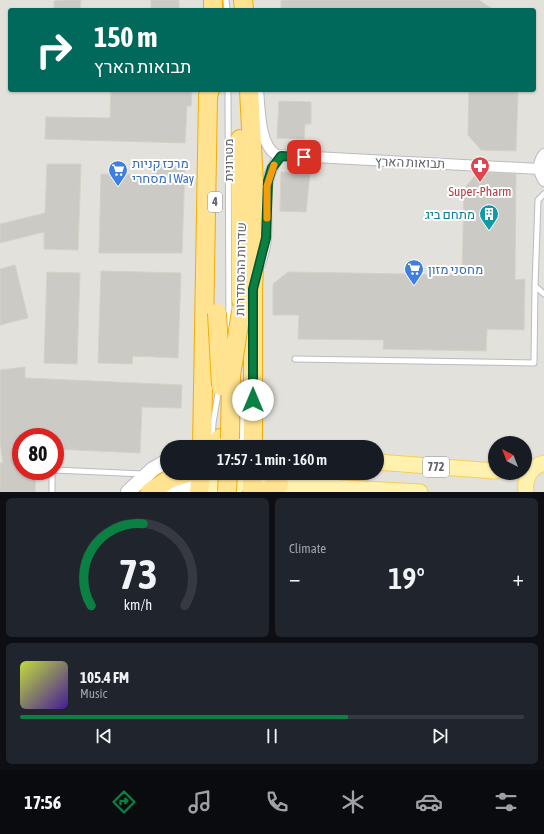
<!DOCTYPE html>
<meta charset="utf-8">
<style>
body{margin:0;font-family:"Asap Condensed",Heebo,sans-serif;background:#20242c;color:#f1f3f6;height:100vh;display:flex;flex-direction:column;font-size:15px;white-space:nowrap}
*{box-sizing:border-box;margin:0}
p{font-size:13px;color:#9ea1a6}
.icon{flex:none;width:22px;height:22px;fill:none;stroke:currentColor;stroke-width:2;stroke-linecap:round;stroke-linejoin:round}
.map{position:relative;height:492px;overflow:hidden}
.side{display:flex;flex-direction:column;gap:6px;padding:6px;background:#0d0f14;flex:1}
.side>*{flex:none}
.hud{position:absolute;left:8px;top:8px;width:528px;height:84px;border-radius:4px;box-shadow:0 1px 3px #0004;background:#00695c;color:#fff;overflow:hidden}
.needle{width:26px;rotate:318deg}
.buttons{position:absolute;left:488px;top:436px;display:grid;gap:8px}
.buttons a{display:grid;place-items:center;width:44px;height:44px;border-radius:50%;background:#171b24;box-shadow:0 1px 3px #0004;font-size:20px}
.speed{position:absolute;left:12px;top:428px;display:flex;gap:8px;font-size:20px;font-weight:700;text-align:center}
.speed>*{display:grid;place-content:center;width:52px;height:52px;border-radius:50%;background:#171b24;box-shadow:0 1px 3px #0004;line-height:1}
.speed .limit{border:6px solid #d22;background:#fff;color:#111}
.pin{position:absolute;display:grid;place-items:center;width:34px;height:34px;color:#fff;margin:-17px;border-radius:8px;box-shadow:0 2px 6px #0006}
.me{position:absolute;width:44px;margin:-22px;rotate:0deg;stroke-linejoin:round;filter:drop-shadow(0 0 3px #0008)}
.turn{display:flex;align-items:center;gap:14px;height:84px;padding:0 20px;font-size:18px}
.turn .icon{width:52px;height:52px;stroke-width:2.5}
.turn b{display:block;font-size:28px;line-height:34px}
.big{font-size:30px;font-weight:600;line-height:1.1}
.side .widget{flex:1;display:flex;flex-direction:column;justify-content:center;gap:6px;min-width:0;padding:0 14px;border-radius:6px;background:#20242c}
.side .dial{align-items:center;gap:0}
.dial svg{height:104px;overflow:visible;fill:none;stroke:#363941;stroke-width:7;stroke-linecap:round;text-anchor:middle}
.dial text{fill:#f1f3f6;stroke:none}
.song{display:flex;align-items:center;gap:12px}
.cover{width:48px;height:48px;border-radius:6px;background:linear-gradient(135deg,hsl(70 70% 55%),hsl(260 70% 35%))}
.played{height:4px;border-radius:2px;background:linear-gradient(90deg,#0b8043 65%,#363941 65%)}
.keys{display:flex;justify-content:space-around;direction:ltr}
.heat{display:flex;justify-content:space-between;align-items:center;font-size:22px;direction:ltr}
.side .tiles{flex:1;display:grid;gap:6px;grid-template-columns:1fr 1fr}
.widget:last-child{grid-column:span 2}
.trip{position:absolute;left:160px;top:440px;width:224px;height:40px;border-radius:20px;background:#171b24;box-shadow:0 1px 3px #0004;font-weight:600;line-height:40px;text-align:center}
.menu{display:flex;height:64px;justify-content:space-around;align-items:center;background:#090b0e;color:#9ea1a6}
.menu .icon{width:28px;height:28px}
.menu .on{color:#0b8043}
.menu b{font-size:18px;color:#f1f3f6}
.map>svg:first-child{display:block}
</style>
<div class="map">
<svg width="544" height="492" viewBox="0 0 544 492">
<rect width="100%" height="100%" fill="#f1efe7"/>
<!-- industrial -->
<path fill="#e2e1db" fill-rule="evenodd" d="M0 0H544V492H0ZM10 10H534V90H10ZM21 437H55V471H21ZM495 443H525V473H495ZM167 447H377V473H167Z"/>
<!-- building -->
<path fill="#cccac4" stroke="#d6d1c5" d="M65 0H81L80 10H54V1Z
M151 0H179V10H151Z
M281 0H479L494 10H281Z
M111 90H192L191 106H187L185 143 45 139 46 117 110 118Z
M469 90H518L516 151 481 150 468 135Z
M279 101 311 102V124H305L304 139 277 138Z
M47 164H81L78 250 44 249V232L0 243V224L45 213Z
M153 166 185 167 182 253H99L101 174 153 175Z
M281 172 310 173 306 212 280 211Z
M478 172 516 174 515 280 525 279 524 330 487 329 486 351 383 349 384 340 298 339 299 315H273V284L288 272 462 275 464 189Z
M15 265 28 318 0 325V269Z
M101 271 181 273 178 358 133 356 132 364 98 363Z
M47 272 80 273 77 364 44 363Z
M25 367V378L182 385 181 408 142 407 140 453 55 449V437H21V471H36L35 492H0V463H3L0 442V370Z"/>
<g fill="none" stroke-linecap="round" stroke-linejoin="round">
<!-- lane casing -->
<g stroke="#b9bcc1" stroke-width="7">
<path id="lane" d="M226 0 227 10
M228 90 229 336
M544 194 538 200 535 286 544 294
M295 359 534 363 535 286
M239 382C244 404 242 425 241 447
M212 439 213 423 219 388
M55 470 143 474
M210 484 211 473
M52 492V471
M239 492 240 473"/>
</g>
<!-- street casing -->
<g stroke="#b9bcc1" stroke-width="12">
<path id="street" d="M258 90C260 108 259 146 277 155L539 169
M544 154C537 163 538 172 544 181
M260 264C263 255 266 246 266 236 268 210 260 176 281 156"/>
</g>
<!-- secondary casing -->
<g stroke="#babdc3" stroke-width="16">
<path id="secondary" d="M128 492 153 469 167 461
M173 492 186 488 200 486"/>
</g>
<!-- primary casing -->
<g stroke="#f9cc58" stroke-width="17">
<path id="primary" d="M377 462 495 471
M200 486 252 483 420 492
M526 492C524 478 531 467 544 463"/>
</g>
<!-- highway casing -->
<g stroke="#f8ab00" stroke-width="20">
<path id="highway" d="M213 0V10
M243 0 244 10
M249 90 256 222 253 289V447
M240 139 241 300
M202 447 208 96 210 90
M220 447V438
M150 492 171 478 188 473
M199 492 201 473
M252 492V473
M263 492 279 484"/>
</g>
<!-- lane -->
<use href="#lane" stroke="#fff" stroke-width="5"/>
<!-- street -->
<use href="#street" stroke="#fff" stroke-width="10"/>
<!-- secondary -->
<use href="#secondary" stroke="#fff" stroke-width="14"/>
<!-- primary -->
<use href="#primary" stroke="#fff2ae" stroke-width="15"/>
<!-- highway -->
<use href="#highway" stroke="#ffe390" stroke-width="18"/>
<!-- highway-bridge casing -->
<g stroke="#f8ab00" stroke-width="20" stroke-linecap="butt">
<path id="highway-bridge" d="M217 313 221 386
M230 439 231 376 241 311
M227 492 228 473"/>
</g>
<!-- highway-bridge -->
<use href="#highway-bridge" stroke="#ffe390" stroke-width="18"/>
</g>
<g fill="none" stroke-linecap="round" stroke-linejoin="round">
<!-- route casing -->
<g stroke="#07532c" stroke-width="10">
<path id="route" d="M253 400V289L266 238 268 181 272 168 281 156 304 157"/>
</g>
<!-- route -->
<use href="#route" stroke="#0b8043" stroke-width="7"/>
<!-- slow -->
<path stroke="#f59e0b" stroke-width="7" d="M267 218V186L274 165"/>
</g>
<!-- icons -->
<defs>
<g id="pharmacy-pin" transform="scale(1)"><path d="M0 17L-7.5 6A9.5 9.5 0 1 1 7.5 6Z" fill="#e0444e" stroke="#fff"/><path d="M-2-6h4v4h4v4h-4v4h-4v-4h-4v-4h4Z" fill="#fff"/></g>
<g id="supermarket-pin" transform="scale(1)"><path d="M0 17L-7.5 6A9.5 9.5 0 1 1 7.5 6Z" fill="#3f7fe0" stroke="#fff"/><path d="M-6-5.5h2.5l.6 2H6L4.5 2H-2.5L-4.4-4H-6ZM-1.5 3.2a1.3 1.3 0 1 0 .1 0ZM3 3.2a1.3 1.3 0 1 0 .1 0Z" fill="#fff"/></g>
<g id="building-pin" transform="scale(1)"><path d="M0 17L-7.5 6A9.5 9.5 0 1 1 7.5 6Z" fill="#0f9aa8" stroke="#fff"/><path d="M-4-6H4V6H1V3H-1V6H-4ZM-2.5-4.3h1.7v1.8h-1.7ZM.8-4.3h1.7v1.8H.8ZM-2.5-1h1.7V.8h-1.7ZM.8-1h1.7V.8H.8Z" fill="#fff"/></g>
</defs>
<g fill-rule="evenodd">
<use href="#pharmacy-pin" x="480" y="166"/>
<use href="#supermarket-pin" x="118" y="170"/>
<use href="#building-pin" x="489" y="214"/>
<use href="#supermarket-pin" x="414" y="269"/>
</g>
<g text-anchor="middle" stroke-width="4" stroke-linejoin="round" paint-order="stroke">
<!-- shield labels -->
<g fill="#fff" stroke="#8e9295" stroke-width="1">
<rect x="208" y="192" width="14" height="20" rx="3"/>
<rect x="423" y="457" width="26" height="20" rx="3"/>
</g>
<g font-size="12" font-weight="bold" fill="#5e6368">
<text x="215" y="206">4</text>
<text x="436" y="471">772</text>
</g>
<!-- street labels -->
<g font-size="13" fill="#5e6368" stroke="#fff">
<text transform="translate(228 160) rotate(-90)" y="5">מטרונית</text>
<text transform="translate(410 162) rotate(2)" y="5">תבואות הארץ</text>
<text transform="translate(240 269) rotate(-89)" y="5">שדרות ההסתדרות</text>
</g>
<!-- shop labels -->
<g font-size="13" fill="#366cbe" stroke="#fff" text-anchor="start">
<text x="132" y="168">מרכז קניות<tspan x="132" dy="15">מסחרי I Way</tspan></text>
<text x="428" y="274">מחסני מזון</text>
</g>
<!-- health labels -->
<g font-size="13" fill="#be3a42" stroke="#fff">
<text x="480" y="196">Super-Pharm</text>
</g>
<!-- culture labels -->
<g font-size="13" fill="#0d838f" stroke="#fff" text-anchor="end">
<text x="475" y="219">מתחם ביג</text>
</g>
</g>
</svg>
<div class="buttons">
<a><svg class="needle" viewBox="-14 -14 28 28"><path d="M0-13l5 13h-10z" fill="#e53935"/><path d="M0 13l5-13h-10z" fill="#9ea1a6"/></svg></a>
</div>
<div class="speed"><div class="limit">80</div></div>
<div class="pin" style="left:304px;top:157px;background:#d93025"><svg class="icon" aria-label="arrive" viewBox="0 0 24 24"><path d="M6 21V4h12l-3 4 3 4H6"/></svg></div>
<svg class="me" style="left:253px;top:400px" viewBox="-20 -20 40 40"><circle r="19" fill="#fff"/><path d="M0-13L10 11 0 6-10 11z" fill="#0b8043"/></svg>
<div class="trip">17:57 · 1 min · 160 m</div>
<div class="hud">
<div class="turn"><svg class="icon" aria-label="right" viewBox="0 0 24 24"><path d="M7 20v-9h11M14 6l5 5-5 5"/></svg><div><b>150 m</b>תבואות הארץ</div></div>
</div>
</div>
<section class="side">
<div class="tiles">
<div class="widget dial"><svg viewBox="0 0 100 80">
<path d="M14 69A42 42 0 1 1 86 69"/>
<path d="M14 69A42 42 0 0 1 54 6" stroke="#0b8043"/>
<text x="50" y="56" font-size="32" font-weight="700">73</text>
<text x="50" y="72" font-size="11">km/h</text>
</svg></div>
<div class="widget"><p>Climate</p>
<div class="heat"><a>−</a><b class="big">19°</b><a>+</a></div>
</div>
<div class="widget">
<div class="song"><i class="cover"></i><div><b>105.4 FM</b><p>Music</p></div></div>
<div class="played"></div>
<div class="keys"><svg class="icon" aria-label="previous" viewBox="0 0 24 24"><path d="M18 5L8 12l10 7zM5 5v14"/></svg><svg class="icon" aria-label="pause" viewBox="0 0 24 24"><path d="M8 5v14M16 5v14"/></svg><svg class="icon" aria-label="next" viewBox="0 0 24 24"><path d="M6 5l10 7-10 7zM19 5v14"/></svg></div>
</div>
</div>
</section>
<nav class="menu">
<b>17:56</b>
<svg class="icon on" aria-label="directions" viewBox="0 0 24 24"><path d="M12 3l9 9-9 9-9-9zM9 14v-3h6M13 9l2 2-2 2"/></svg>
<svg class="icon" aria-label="music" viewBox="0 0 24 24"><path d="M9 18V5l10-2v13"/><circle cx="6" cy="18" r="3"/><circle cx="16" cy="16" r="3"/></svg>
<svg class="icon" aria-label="phone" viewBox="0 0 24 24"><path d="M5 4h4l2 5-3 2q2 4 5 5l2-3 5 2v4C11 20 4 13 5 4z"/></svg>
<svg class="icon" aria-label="climate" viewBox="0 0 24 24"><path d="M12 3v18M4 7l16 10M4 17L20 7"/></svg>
<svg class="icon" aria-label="car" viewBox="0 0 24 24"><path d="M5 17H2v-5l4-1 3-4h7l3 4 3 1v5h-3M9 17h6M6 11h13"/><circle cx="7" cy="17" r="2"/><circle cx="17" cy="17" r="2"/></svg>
<svg class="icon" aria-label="filters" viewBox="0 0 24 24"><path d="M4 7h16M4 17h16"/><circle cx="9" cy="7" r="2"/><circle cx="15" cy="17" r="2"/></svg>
</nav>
